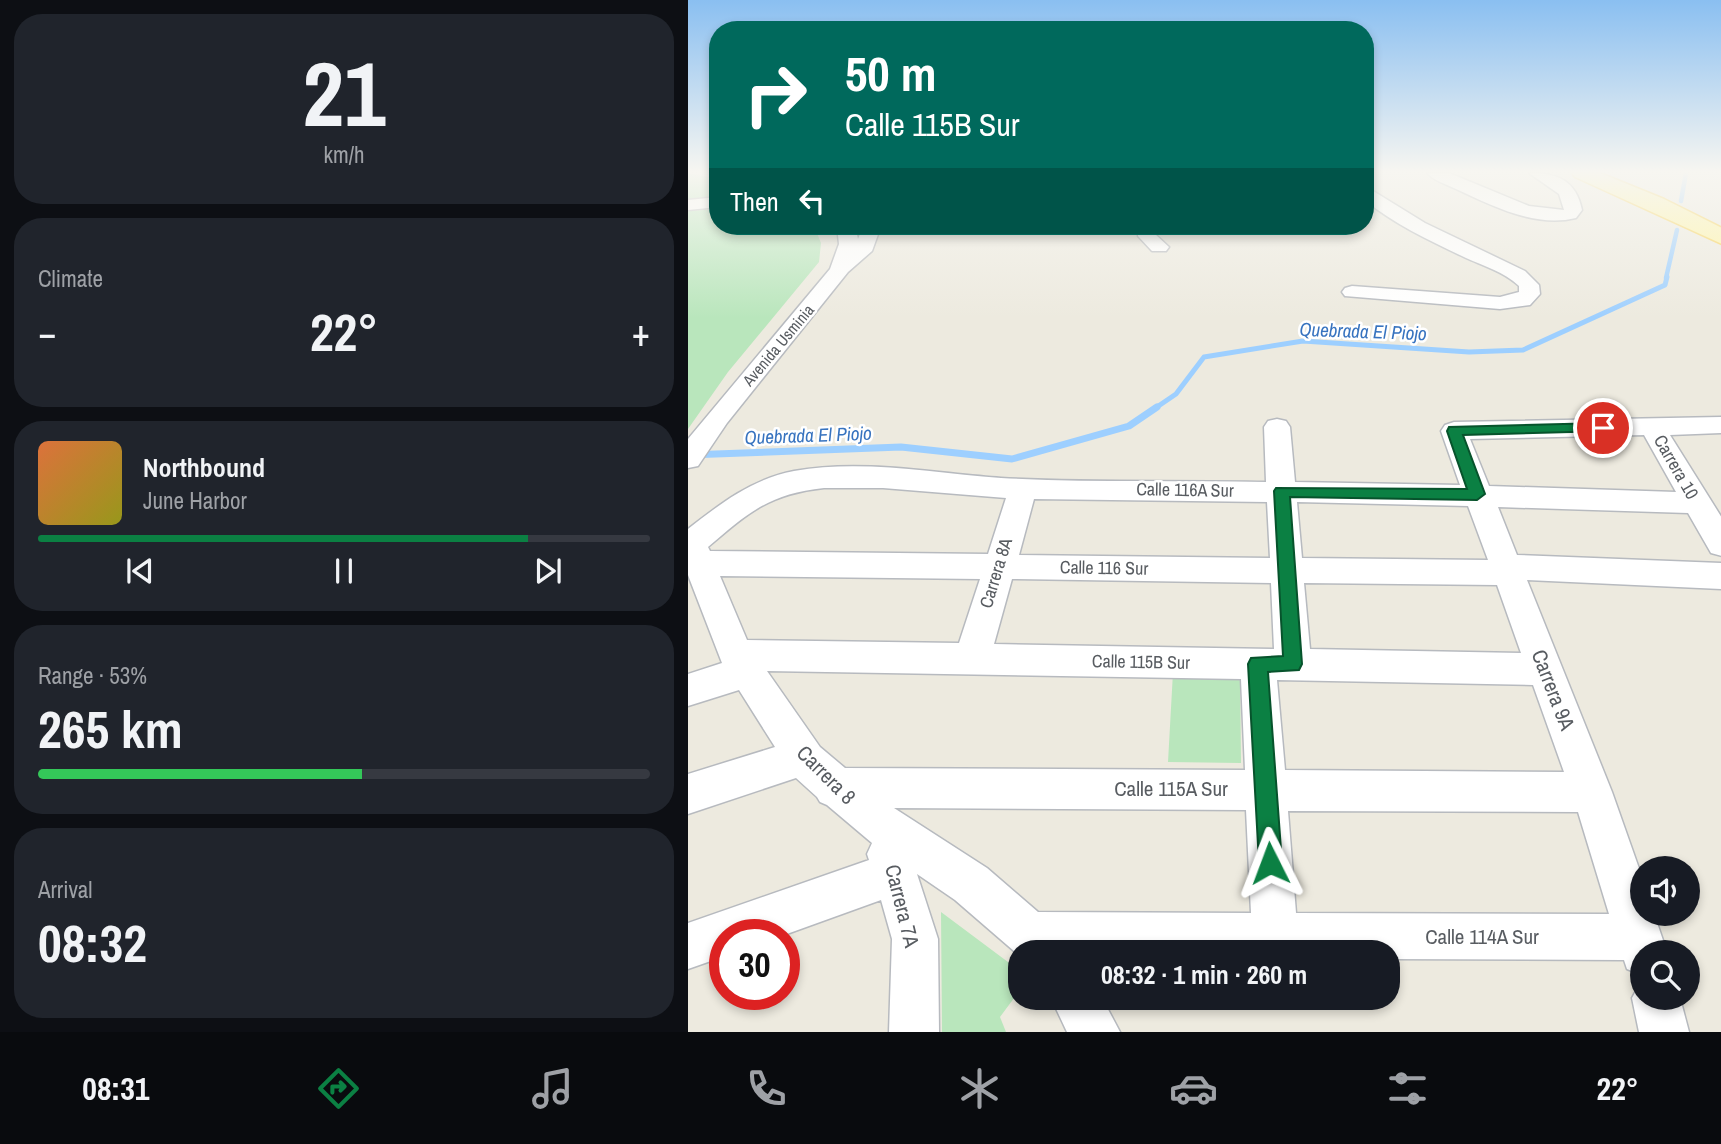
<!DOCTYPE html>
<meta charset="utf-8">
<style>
body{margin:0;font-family:"Archivo Narrow",sans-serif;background:#20242c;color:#f1f3f6;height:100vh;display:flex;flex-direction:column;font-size:26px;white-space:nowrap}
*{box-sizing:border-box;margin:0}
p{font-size:23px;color:#9ea1a6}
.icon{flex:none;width:38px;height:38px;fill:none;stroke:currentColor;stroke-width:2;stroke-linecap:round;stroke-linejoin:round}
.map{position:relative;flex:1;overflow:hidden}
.details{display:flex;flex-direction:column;gap:14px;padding:14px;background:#0d0f14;width:688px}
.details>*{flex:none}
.hud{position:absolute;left:21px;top:21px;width:665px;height:214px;border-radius:28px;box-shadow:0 4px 10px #0003;background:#00695c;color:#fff;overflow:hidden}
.fabs{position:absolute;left:942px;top:856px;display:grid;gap:14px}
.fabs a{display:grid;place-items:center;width:70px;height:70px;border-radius:50%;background:#171b24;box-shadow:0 4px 10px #0003;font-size:35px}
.speed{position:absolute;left:21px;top:919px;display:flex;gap:14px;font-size:35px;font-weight:700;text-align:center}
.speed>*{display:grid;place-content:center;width:91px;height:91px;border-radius:50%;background:#171b24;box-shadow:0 4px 10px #0003;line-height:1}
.speed .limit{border:10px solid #d22;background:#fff;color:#111}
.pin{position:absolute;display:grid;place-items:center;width:60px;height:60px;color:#fff;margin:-30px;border:4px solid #fff;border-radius:50%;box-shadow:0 2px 7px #0007}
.me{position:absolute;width:77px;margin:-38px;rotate:357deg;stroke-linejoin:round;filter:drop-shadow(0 0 5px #0008)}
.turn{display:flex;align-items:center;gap:24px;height:147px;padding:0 21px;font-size:32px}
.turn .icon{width:91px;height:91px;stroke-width:2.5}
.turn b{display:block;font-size:49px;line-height:60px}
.then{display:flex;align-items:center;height:66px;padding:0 21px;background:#0003;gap:14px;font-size:26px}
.big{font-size:52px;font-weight:700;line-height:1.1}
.details .widget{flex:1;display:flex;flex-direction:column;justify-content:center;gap:10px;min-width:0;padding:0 24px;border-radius:28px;background:#20242c}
.details .dial{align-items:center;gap:0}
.dial b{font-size:91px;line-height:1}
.song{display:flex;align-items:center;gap:21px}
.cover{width:84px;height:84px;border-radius:10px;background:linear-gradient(135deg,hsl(20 70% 55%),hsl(60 70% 35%))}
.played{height:7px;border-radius:4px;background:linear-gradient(90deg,#0b8043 80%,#363941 80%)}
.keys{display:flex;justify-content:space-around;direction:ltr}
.heat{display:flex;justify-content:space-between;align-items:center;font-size:38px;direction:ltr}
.charge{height:10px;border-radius:5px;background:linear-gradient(90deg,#34c759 53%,#363941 0)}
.trip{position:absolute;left:320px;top:940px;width:392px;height:70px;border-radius:28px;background:#171b24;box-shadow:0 4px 10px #0003;font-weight:700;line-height:70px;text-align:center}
.dock{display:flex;height:112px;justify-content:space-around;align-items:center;background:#090b0e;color:#9ea1a6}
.dock .icon{width:49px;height:49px}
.dock .selected{color:#0b8043}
.dock b{font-size:32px;color:#f1f3f6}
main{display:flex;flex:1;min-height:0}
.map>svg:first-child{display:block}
</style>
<main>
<section class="details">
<div class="widget dial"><b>21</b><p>km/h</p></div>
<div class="widget"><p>Climate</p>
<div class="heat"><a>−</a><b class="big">22°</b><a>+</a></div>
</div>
<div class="widget">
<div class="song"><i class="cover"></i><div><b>Northbound</b><p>June Harbor</p></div></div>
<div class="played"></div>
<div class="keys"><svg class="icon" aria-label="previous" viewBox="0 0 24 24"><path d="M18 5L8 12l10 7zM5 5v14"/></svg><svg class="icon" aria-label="pause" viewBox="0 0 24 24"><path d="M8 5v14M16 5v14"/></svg><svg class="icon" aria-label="next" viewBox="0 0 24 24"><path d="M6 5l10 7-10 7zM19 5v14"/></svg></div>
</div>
<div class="widget"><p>Range · 53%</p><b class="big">265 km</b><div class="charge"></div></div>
<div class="widget"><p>Arrival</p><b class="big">08:32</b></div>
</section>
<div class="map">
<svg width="1034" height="1032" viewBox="0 0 1034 1032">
<rect width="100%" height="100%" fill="#edeadf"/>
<!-- green -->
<path fill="#b9e6bc" d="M0 173 30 179V196L0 199Z
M30 209V226H126L133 243 131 262 40 372 0 429V211Z
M485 672 552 673 553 763 480 762Z
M253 912 332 971V990L312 1017 318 1032H254Z"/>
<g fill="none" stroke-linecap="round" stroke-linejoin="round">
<!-- stream-far2 -->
<path stroke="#9dcfff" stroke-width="4.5" d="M993 201 998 173
M978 278 989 230"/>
<!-- stream-far1 -->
<path stroke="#9dcfff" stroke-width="5" d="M466 409 488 394 516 357 615 341 781 352 835 350 977 285 979 277"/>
<!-- stream -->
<path stroke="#9dcfff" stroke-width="7" d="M0 455 213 447 324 459 441 426 469 407"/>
<!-- minor casing -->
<g stroke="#b7babf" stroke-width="3">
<path id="minor" d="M739 173H761L841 206 876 210 871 194 841 173C869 173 888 180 894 210L888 218C847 228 805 206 768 189 758 184 746 181 739 173Z
M677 186 737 223 837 271 851 285 852 294 842 305 812 309 657 296 654 292 657 288 664 286 812 297 831 292V286C816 272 796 266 778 258 743 241 707 225 677 200Z
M30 197V207L0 210V200Z
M149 226H167L170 239 175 226H193L184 251 160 272 39 423 10 466 0 468V439L142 269 151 244Z
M451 226H469L468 235 481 247 478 251H464L450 236Z
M1034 417V433L982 435 1034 518V556L1023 553 1000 513 810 507 829 555 1034 563V589L839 580 924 792 954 877V914H966L979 952H954V975L939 969 936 960 700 959V952H332V961L326 951 267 900 229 874 250 939 251 1032H201L204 939 193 900 96 935 37 934V956L0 969V923L181 860 179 854 184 843 139 805 132 802 129 797 108 778 0 814V774L87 747 51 690 0 706V674L34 663 0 575V529C32 504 64 479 106 471 174 459 245 473 313 478 401 483 490 480 578 482L576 427 580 421 589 419 598 421 602 427 607 482 772 485 753 431 757 425 766 422ZM956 435 988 492 801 486 782 439ZM136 488H195L318 498 300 554 22 551 20 547C61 512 81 494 136 488ZM346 499 579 502 582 558 331 555ZM609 502 780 506 800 560 614 558ZM32 576 292 579 271 643 59 640ZM324 579 583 583 586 649 306 644ZM616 583 809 585 833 653 622 649ZM79 671 553 679 557 770 157 768 132 747ZM589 680 845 685 876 772 597 770ZM206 808 558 810 563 913 350 912 299 868ZM600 811 890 812 921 914 608 913Z
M954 980V998H992L1001 1032H951L944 998Z
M363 998H414L432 1032H379Z"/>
</g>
<!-- major casing -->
<g stroke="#f9d14c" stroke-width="3">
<path id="major" d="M884 173H912L976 199 1034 228V244L887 177Z"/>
</g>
<!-- minor -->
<use href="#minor" fill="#fff" fill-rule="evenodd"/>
<!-- major -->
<use href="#major" fill="#fff5a2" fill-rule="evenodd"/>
</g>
<!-- sky -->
<linearGradient id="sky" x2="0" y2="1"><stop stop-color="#8abff1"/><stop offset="0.54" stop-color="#f7f6f1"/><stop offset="1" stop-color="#f7f6f1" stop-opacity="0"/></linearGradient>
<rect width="1034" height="318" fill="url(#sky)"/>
<!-- route -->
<path fill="#0b8043" stroke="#07532c" stroke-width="2" d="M915 423 922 428 920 431 775 435 797 494 789 500 602 497 614 664 611 670 580 672 594 863 591 871 582 875 574 871 571 863 560 664 563 658 595 656 586 491 588 488 779 489 759 431 761 427Z"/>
<g text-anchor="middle" stroke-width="5" stroke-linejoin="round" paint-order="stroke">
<!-- far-street labels -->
<g font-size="16" fill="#585c61" stroke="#fff">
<text transform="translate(90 345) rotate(-50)" y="6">Avenida Usminia</text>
</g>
<!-- street labels -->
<g font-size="18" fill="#585c61" stroke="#fff">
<text transform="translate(988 467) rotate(60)" y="6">Carrera 10</text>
<text transform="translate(497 490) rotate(1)" y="6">Calle 116A Sur</text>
<text transform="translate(416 568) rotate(1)" y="6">Calle 116 Sur</text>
<text transform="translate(308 573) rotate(-73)" y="6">Carrera 8A</text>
<text transform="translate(453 662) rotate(1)" y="6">Calle 115B Sur</text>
</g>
<!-- water labels -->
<g font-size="19" font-style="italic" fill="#3773bf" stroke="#fff">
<text transform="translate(675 331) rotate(2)" y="7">Quebrada El Piojo</text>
<text transform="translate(120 435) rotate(-2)" y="7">Quebrada El Piojo</text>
</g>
<!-- near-street labels -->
<g font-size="21" fill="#585c61" stroke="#fff">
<text transform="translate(865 690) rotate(69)" y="7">Carrera 9A</text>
<text transform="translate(138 775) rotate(45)" y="7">Carrera 8</text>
<text x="483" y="796">Calle 115A Sur</text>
<text transform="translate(214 906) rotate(76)" y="7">Carrera 7A</text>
<text x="794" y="944">Calle 114A Sur</text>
</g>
</g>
</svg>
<div class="fabs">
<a><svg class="icon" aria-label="sound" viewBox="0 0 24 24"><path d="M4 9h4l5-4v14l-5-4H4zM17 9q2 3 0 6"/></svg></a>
<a><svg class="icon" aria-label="search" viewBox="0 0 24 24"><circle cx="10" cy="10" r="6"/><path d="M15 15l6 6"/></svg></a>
</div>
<div class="speed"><div class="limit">30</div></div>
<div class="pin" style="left:915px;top:428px;background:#d93025"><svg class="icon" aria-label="arrive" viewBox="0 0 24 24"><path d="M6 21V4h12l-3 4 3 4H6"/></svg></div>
<svg class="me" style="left:582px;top:863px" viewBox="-20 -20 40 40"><path d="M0-17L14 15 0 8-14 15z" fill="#0b8043" stroke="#fff" stroke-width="4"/></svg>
<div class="trip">08:32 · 1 min · 260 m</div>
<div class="hud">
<div class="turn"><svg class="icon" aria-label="right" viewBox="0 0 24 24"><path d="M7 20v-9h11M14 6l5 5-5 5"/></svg><div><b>50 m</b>Calle 115B Sur</div></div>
<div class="then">Then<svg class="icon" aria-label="left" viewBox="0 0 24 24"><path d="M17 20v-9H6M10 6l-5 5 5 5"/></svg></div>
</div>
</div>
</main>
<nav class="dock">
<b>08:31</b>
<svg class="icon selected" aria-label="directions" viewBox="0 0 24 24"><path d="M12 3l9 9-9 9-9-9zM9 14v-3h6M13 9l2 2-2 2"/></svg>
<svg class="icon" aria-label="music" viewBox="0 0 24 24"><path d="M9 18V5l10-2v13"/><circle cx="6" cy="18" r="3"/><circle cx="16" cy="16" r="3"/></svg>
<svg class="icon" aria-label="phone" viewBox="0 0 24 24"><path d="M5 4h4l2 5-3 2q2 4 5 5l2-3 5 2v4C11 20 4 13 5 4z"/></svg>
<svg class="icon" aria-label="climate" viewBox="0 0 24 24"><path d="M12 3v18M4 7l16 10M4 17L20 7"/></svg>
<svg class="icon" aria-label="car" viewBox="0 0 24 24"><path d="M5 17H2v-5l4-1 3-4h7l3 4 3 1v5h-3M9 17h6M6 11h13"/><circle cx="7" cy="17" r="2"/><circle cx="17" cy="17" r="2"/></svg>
<svg class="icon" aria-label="filters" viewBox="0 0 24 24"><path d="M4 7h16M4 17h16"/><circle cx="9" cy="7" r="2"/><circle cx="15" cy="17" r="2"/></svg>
<b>22°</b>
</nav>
